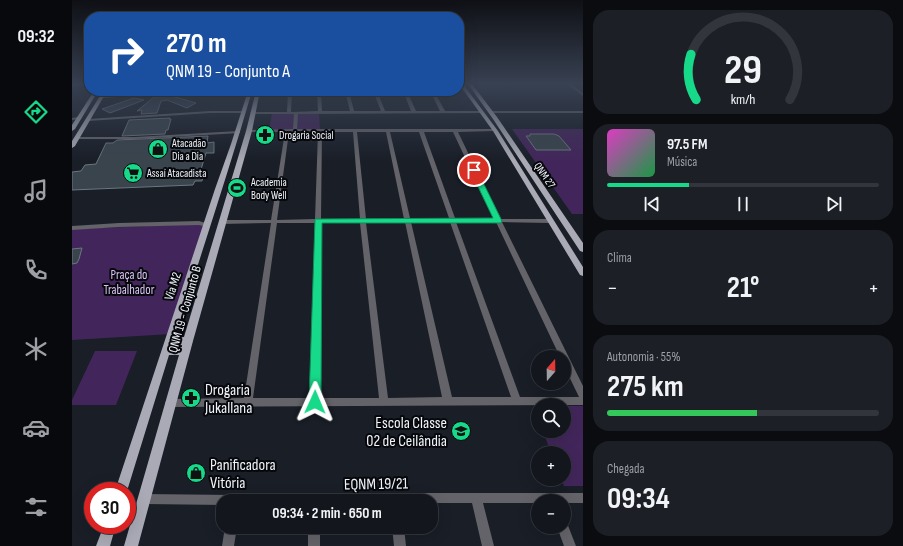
<!DOCTYPE html>
<html lang="pt">
<meta charset="utf-8">
<style>
body{margin:0;font-family:"Sofia Sans Condensed",sans-serif;background:#1c1f26;color:#f1f3f6;height:100vh;display:flex;flex-direction:column;font-size:15px;white-space:nowrap}
*{box-sizing:border-box;margin:0}
p{font-size:13px;color:#9d9fa4}
.icon{flex:none;width:22px;height:22px;fill:none;stroke:currentColor;stroke-width:2;stroke-linecap:round;stroke-linejoin:round}
.map{position:relative;flex:1;overflow:hidden}
.drawer{display:flex;flex-direction:column;gap:10px;padding:10px;background:#0a0c10;width:320px}
.drawer>*{flex:none}
.banner{position:absolute;left:12px;top:12px;width:380px;height:84px;border-radius:16px;box-shadow:0 4px 16px #0002,0 0 0 1px #32353b;background:#1a4fa0;color:#fff;overflow:hidden}
.needle{width:26px;rotate:20deg}
.buttons{position:absolute;left:459px;top:350px;display:grid;gap:8px}
.buttons a{display:grid;place-items:center;width:40px;height:40px;border-radius:50%;background:#13161d;box-shadow:0 4px 16px #0002,0 0 0 1px #32353b;font-size:20px}
.speed{position:absolute;left:12px;top:482px;display:flex;gap:8px;font-size:20px;font-weight:700;text-align:center}
.speed>*{display:grid;place-content:center;width:52px;height:52px;border-radius:50%;background:#13161d;box-shadow:0 4px 16px #0002,0 0 0 1px #32353b;line-height:1}
.speed .limit{border:6px solid #d22;background:#fff;color:#111}
.pin{position:absolute;display:grid;place-items:center;width:34px;height:34px;color:#fff;margin:-17px;border:2px solid #fff;border-radius:50%;box-shadow:0 1px 4px #0007}
.me{position:absolute;width:44px;margin:-22px;rotate:1deg;stroke-linejoin:round;filter:drop-shadow(0 0 3px #0008)}
.turn{display:flex;align-items:center;gap:14px;height:84px;padding:0 16px;font-size:18px}
.turn .icon{width:52px;height:52px;stroke-width:2.5}
.turn b{display:block;font-size:28px;line-height:34px}
.big{font-size:30px;font-weight:700;line-height:1.1}
.drawer .tile{flex:1;display:flex;flex-direction:column;justify-content:center;gap:6px;min-width:0;padding:0 14px;border-radius:16px;background:#1c1f26}
.drawer .dial{align-items:center;gap:0}
.dial svg{height:104px;overflow:visible;fill:none;stroke:#32353b;stroke-width:7;stroke-linecap:round;text-anchor:middle}
.dial text{fill:#f1f3f6;stroke:none}
.song{display:flex;align-items:center;gap:12px}
.cover{width:48px;height:48px;border-radius:6px;background:linear-gradient(135deg,hsl(310 70% 55%),hsl(140 70% 35%))}
.played{height:4px;border-radius:2px;background:linear-gradient(90deg,#16d989 30%,#32353b 30%)}
.keys{display:flex;justify-content:space-around;direction:ltr}
.heat{display:flex;justify-content:space-between;align-items:center;font-size:22px;direction:ltr}
.charge{height:6px;border-radius:3px;background:linear-gradient(90deg,#34c759 55%,#32353b 0)}
.trip{position:absolute;left:144px;top:494px;width:222px;height:40px;border-radius:16px;background:#13161d;box-shadow:0 4px 16px #0002,0 0 0 1px #32353b;font-weight:700;line-height:40px;text-align:center}
main{display:flex;flex:1;min-height:0}
.dock{display:flex;flex-direction:column;width:72px;justify-content:space-around;align-items:center;background:#08090c;color:#9d9fa4}
.dock .icon{width:28px;height:28px}
.dock .selected{color:#16d989}
.dock b{font-size:18px;color:#f1f3f6}
.map>svg:first-child{display:block}
</style>
<main>
<nav class="dock">
<b>09:32</b>
<svg class="icon selected" aria-label="directions" viewBox="0 0 24 24"><path d="M12 3l9 9-9 9-9-9zM9 14v-3h6M13 9l2 2-2 2"/></svg>
<svg class="icon" aria-label="music" viewBox="0 0 24 24"><path d="M9 18V5l10-2v13"/><circle cx="6" cy="18" r="3"/><circle cx="16" cy="16" r="3"/></svg>
<svg class="icon" aria-label="phone" viewBox="0 0 24 24"><path d="M5 4h4l2 5-3 2q2 4 5 5l2-3 5 2v4C11 20 4 13 5 4z"/></svg>
<svg class="icon" aria-label="climate" viewBox="0 0 24 24"><path d="M12 3v18M4 7l16 10M4 17L20 7"/></svg>
<svg class="icon" aria-label="car" viewBox="0 0 24 24"><path d="M5 17H2v-5l4-1 3-4h7l3 4 3 1v5h-3M9 17h6M6 11h13"/><circle cx="7" cy="17" r="2"/><circle cx="17" cy="17" r="2"/></svg>
<svg class="icon" aria-label="filters" viewBox="0 0 24 24"><path d="M4 7h16M4 17h16"/><circle cx="9" cy="7" r="2"/><circle cx="15" cy="17" r="2"/></svg>
</nav>
<div class="map">
<svg width="511" height="546" viewBox="0 0 511 546">
<rect width="100%" height="100%" fill="#191e27"/>
<!-- green -->
<path fill="#42265b" d="M200 114H247L248 130H197Z
M440 129H511V214H500Z
M130 224 133 225 99 334 0 340V229Z
M23 351H65L44 405H0V400Z
M492 406H511V486H492L489 479H492V453H479L471 431H492Z"/>
<!-- building -->
<path fill="#3a444d" stroke="#6b767f" d="M100 96 124 103 115 108 95 100 89 101 85 113 69 114 70 110 65 111 82 97Z
M62 98 72 100 38 113 30 109Z
M98 118 97 119H99L96 130H94L93 134 50 136 57 120Z
M458 134H482L487 136 499 150H464L454 136H458Z
M136 136 135 143 142 142V153H134L127 176H131L130 181H123L121 185 0 190V172L9 171 13 165 24 164 34 143H41L45 140Z
M10 248 7 259 5 263 0 264V249Z"/>
<g fill="none" stroke-linecap="round" stroke-linejoin="round">
<!-- minor -->
<path fill="#636369" fill-rule="evenodd" d="M0 84H16L0 86Z
M495 84H499L511 93V96Z
M110 91H132L130 92 30 98 28 97 30 96Z
M216 91H220L219 112 246 111 245 91H249L250 111H278L273 91H277L282 111H309L301 91H305L313 111H339L331 91H335L344 111H368L358 91H362L373 111H410L411 112 409 113 226 114 225 129H424V131H422L386 132 428 219H478L481 221 478 223 430 222 511 386V405L98 407 95 406 93 403 95 400 98 399 172 398 199 223 150 224 147 222 150 220H199L213 132H177L175 131 177 130 221 129 222 114H180L178 113 180 112H215ZM217 132H246L243 219 205 220ZM250 132H281L288 219H249ZM285 132H314L332 219H294ZM318 132H347L377 218H338ZM352 132H381L422 219 383 218ZM333 222 370 397 316 398 294 223ZM339 222H378L439 397H380ZM384 222H424L488 357H492V366L507 397H448ZM205 223H243L239 398H181ZM249 223H288L307 398H248Z
M138 111H172L174 112 172 113H138L16 121 14 120 16 119Z
M418 111H511V113H419L417 112Z
M6 117 8 118V119L0 120V118Z
M166 131H168V133L63 139H5L3 138 5 137H63Z
M127 221 137 224 138 225 135 227 127 225 47 227 0 230V226L47 223Z
M318 493H511V503H492V501H466V503H411L422 546H410L400 503H359V501H151V505L73 504 69 503 68 499 69 495 73 494 243 496Z
M492 522 495 523 504 546H492L485 527H492Z
M153 527H165L162 546H150Z
M236 527H248V546H236Z
M320 527H332L334 546H322Z"/>
<!-- major -->
<path fill="#a9aab5" fill-rule="evenodd" d="M387 84H391L426 131 511 267V276L508 275 421 131Z
M396 84H400L425 117 511 243V252L508 251 421 119Z
M22 91H26L3 129 0 131V125Z
M31 91H35L3 146 0 148V141Z
M176 91H180C156 174 128 256 103 338L112 337 174 131 184 91H188L180 131 121 341 66 546H52L107 355H97L55 491H43L143 189 159 144ZM110 345V347H100V346Z
M32 525H44L38 546H24Z"/>
</g>
<!-- sky -->
<linearGradient id="sky" x2="0" y2="1"><stop stop-color="#0e1015"/><stop offset="0.52" stop-color="#384152"/><stop offset="1" stop-color="#384152" stop-opacity="0"/></linearGradient>
<rect width="511" height="161" fill="url(#sky)"/>
<!-- route -->
<path fill="#16d989" stroke="#0e8d59" d="M402 167 405 170 430 221 429 223H250L249 402 247 406 243 408 239 406 237 402 243 219 421 218 398 170Z"/>
<!-- icons -->
<defs>
<g id="pharmacy-disc" transform="scale(1)"><circle r="9.5" fill="#16d989" stroke="#06080c"/><path d="M-2-6h4v4h4v4h-4v4h-4v-4h-4v-4h4Z" fill="#111"/></g>
<g id="shop-disc" transform="scale(1)"><circle r="9.5" fill="#16d989" stroke="#06080c"/><path d="M-5-2.5h2.3a2.7 3.5 0 0 1 5.4 0H5L5.5 6h-11ZM-1.5-2.5h3a1.5 2.3 0 0 0-3 0Z" fill="#111"/></g>
<g id="supermarket-disc" transform="scale(1)"><circle r="9.5" fill="#16d989" stroke="#06080c"/><path d="M-6-5.5h2.5l.6 2H6L4.5 2H-2.5L-4.4-4H-6ZM-1.5 3.2a1.3 1.3 0 1 0 .1 0ZM3 3.2a1.3 1.3 0 1 0 .1 0Z" fill="#111"/></g>
<g id="stadium-disc" transform="scale(1)"><circle r="9.5" fill="#16d989" stroke="#06080c"/><path d="M0-5a6.5 5 0 1 0 0 10a6.5 5 0 1 0 0-10ZM-3.5-1.8h7v3.6h-7Z" fill="#111"/></g>
<g id="school-disc" transform="scale(1)"><circle r="9.5" fill="#16d989" stroke="#06080c"/><path d="M0-5L7-2L0 1L-7-2ZM-4 1L0 2.5L4 1V4Q0 6-4 4Z" fill="#111"/></g>
</defs>
<g fill-rule="evenodd">
<use href="#pharmacy-disc" x="193" y="135"/>
<use href="#shop-disc" x="86" y="149"/>
<use href="#supermarket-disc" x="61" y="173"/>
<use href="#stadium-disc" x="165" y="188"/>
<use href="#pharmacy-disc" x="119" y="398"/>
<use href="#school-disc" x="389" y="431"/>
<use href="#shop-disc" x="124" y="473"/>
</g>
<g text-anchor="middle" stroke-width="4" stroke-linejoin="round" paint-order="stroke">
<!-- far-poi labels -->
<g font-size="11" fill="#f1f5fb" stroke="#06080c" text-anchor="start">
<text x="207" y="139">Drogaria Social</text>
<text x="100" y="147">Atacadão<tspan x="100" dy="13">Dia a Dia</tspan></text>
<text x="75" y="177">Assaí Atacadista</text>
<text x="179" y="186">Academia<tspan x="179" dy="13">Body Well</tspan></text>
</g>
<!-- far-street labels -->
<g font-size="11" fill="#f1f5fb" stroke="#06080c">
<text transform="translate(473 175) rotate(56)" y="4">QNM 27</text>
</g>
<!-- park labels -->
<g font-size="13" fill="#dbc3f7" stroke="#06080c">
<text x="57" y="279">Praça do<tspan x="57" dy="15">Trabalhador</tspan></text>
</g>
<!-- street labels -->
<g font-size="13" fill="#f1f5fb" stroke="#06080c">
<text transform="translate(100 286) rotate(-72)" y="5">Via M2</text>
<text transform="translate(112 309) rotate(-74)" y="5">QNM 19 - Conjunto B</text>
</g>
<!-- near-poi labels -->
<g font-size="16" fill="#f1f5fb" stroke="#06080c" text-anchor="start">
<text x="133" y="395">Drogaria<tspan x="133" dy="18">Jukallana</tspan></text>
<text x="375" y="428" text-anchor="end">Escola Classe<tspan x="375" dy="18">02 de Ceilândia</tspan></text>
<text x="138" y="470">Panificadora<tspan x="138" dy="18">Vitória</tspan></text>
</g>
<!-- near-street labels -->
<g font-size="16" fill="#f1f5fb" stroke="#06080c">
<text transform="translate(304 483) rotate(-1)" y="6">EQNM 19/21</text>
</g>
</g>
</svg>
<div class="buttons">
<a><svg class="needle" viewBox="-14 -14 28 28"><path d="M0-13l5 13h-10z" fill="#e53935"/><path d="M0 13l5-13h-10z" fill="#9d9fa4"/></svg></a>
<a><svg class="icon" aria-label="search" viewBox="0 0 24 24"><circle cx="10" cy="10" r="6"/><path d="M15 15l6 6"/></svg></a>
<a>+</a>
<a>−</a>
</div>
<div class="speed"><div class="limit">30</div></div>
<div class="pin" style="left:402px;top:170px;background:#d93025"><svg class="icon" aria-label="arrive" viewBox="0 0 24 24"><path d="M6 21V4h12l-3 4 3 4H6"/></svg></div>
<svg class="me" style="left:243px;top:402px" viewBox="-20 -20 40 40"><path d="M0-17L14 15 0 8-14 15z" fill="#16d989" stroke="#fff" stroke-width="4"/></svg>
<div class="trip">09:34 · 2 min · 650 m</div>
<div class="banner">
<div class="turn"><svg class="icon" aria-label="right" viewBox="0 0 24 24"><path d="M7 20v-9h11M14 6l5 5-5 5"/></svg><div><b>270 m</b>QNM 19 - Conjunto A</div></div>
</div>
</div>
<section class="drawer">
<div class="tile dial"><svg viewBox="0 0 100 80">
<path d="M14 69A42 42 0 1 1 86 69"/>
<path d="M14 69A42 42 0 0 1 10 34" stroke="#16d989"/>
<text x="50" y="56" font-size="32" font-weight="700">29</text>
<text x="50" y="72" font-size="11">km/h</text>
</svg></div>
<div class="tile">
<div class="song"><i class="cover"></i><div><b>97.5 FM</b><p>Música</p></div></div>
<div class="played"></div>
<div class="keys"><svg class="icon" aria-label="previous" viewBox="0 0 24 24"><path d="M18 5L8 12l10 7zM5 5v14"/></svg><svg class="icon" aria-label="pause" viewBox="0 0 24 24"><path d="M8 5v14M16 5v14"/></svg><svg class="icon" aria-label="next" viewBox="0 0 24 24"><path d="M6 5l10 7-10 7zM19 5v14"/></svg></div>
</div>
<div class="tile"><p>Clima</p>
<div class="heat"><a>−</a><b class="big">21°</b><a>+</a></div>
</div>
<div class="tile"><p>Autonomia · 55%</p><b class="big">275 km</b><div class="charge"></div></div>
<div class="tile"><p>Chegada</p><b class="big">09:34</b></div>
</section>
</main>
